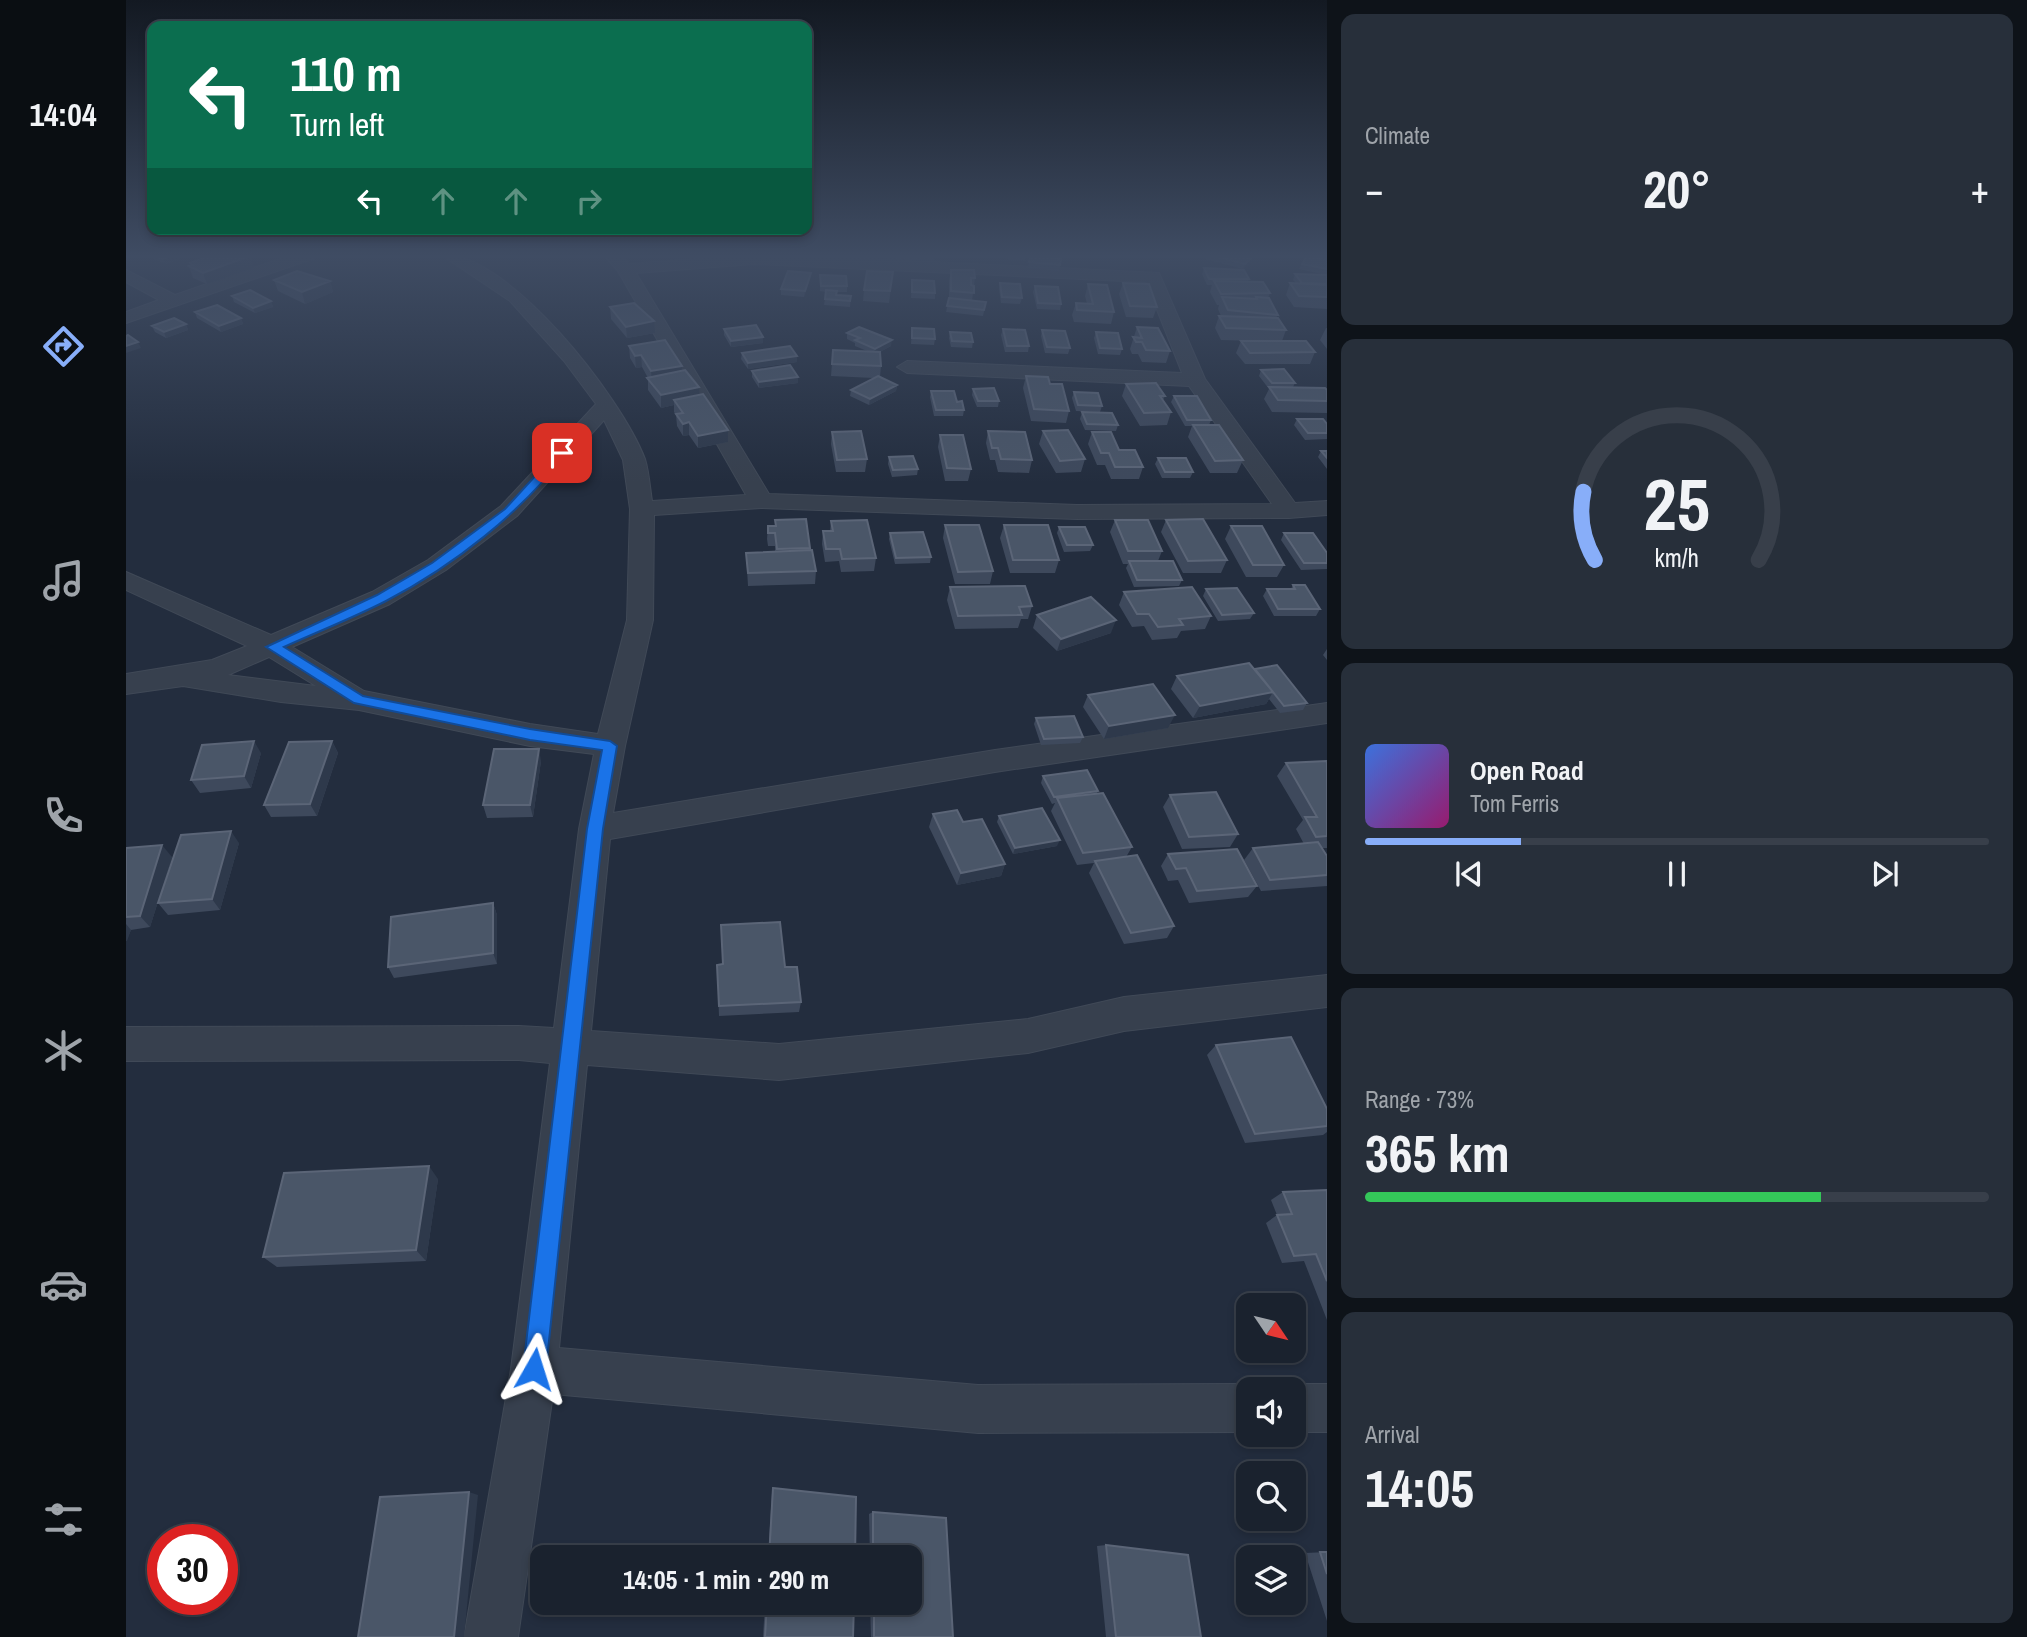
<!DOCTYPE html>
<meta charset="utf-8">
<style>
body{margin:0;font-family:"Archivo Narrow",sans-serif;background:#272f3a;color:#f1f3f6;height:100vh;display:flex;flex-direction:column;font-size:26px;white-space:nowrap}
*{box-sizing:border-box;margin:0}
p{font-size:23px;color:#9fa4aa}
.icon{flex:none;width:38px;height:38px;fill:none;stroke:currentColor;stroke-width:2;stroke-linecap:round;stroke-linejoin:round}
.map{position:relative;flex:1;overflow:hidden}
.drawer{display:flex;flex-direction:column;gap:14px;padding:14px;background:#0e1319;width:700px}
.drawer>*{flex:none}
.top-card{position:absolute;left:21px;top:21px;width:665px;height:214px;border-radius:14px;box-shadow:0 4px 10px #0003,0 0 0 2px #383f4a;background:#0b6e4f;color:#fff;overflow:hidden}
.needle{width:46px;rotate:125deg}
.tools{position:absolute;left:1110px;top:1293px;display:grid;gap:14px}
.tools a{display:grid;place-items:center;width:70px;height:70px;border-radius:14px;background:#1a222e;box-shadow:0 4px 10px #0003,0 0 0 2px #383f4a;font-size:35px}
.speed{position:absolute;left:21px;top:1524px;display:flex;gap:14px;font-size:35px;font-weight:700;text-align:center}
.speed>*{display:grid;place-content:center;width:91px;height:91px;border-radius:50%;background:#1a222e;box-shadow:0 4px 10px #0003,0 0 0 2px #383f4a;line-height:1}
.speed .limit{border:10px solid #d22;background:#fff;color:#111}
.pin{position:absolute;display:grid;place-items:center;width:60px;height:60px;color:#fff;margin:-30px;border-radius:14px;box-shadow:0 4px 10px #0006}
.me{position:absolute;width:77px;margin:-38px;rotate:6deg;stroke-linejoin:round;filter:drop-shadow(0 0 5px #0008)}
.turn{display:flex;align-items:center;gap:24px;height:147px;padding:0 28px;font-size:32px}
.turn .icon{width:91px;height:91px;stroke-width:2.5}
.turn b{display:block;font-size:49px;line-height:60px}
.lanes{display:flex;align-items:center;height:66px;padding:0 28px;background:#0003;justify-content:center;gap:35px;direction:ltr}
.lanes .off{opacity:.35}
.big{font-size:52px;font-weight:800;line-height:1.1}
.drawer .card{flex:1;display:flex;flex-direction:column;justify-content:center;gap:10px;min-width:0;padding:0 24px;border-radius:14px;background:#272f3a}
.drawer .dial{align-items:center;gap:0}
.dial svg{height:182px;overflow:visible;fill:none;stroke:#383f4a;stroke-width:7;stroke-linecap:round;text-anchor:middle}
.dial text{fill:#f1f3f6;stroke:none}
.song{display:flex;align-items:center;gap:21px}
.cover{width:84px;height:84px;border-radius:10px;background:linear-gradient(135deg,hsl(220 70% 55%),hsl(320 70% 35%))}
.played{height:7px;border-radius:4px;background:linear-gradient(90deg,#88aef9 25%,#383f4a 25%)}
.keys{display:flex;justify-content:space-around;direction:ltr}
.heat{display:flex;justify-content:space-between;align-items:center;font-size:38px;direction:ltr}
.charge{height:10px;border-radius:5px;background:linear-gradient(90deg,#34c759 73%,#383f4a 0)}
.trip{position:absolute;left:404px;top:1545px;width:392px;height:70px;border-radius:14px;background:#1a222e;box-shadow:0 4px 10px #0003,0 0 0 2px #383f4a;font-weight:800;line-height:70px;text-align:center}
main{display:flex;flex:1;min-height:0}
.menu{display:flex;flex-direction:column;width:126px;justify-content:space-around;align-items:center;background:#0a0e12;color:#9fa4aa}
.menu .icon{width:49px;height:49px}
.menu .on{color:#88aef9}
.menu b{font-size:32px;color:#f1f3f6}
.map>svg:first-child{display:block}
</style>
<main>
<nav class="menu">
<b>14:04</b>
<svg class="icon on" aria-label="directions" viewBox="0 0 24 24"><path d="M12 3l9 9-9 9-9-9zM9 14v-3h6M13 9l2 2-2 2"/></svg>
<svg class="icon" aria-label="music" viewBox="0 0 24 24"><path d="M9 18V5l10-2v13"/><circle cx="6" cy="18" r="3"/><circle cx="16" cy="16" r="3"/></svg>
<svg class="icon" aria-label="phone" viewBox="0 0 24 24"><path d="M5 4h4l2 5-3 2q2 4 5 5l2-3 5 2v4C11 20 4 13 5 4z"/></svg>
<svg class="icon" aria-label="climate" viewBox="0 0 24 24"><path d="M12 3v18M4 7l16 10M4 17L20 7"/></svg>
<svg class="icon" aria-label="car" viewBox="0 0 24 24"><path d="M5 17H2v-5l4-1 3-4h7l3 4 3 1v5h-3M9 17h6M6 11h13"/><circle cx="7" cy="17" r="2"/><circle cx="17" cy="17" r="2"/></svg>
<svg class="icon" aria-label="filters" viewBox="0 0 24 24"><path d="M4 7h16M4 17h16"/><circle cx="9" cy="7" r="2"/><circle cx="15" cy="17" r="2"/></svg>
</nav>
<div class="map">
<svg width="1201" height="1637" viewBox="0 0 1201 1637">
<rect width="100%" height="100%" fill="#232d3e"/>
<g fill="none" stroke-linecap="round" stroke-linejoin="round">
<!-- minor casing -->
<g stroke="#404957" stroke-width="2">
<path id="minor" d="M168 254H191L189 258 0 323V312L33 300 0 282V270L49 295Z
M314 254C382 251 496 398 519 459 523 472 524 488 526 501L620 495 492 271 477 254H494L503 264 638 254 1033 273 1079 379 1169 503 1201 501V515L1163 518 951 519 635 508 528 515 527 620 499 746 487 813 869 750 1201 703V723L869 772 484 839 465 1031 653 1044 902 1019 998 997 1201 975V1007L998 1031 902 1053 653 1080 461 1065 433 1348 852 1385 1122 1384 1134 1390H1122V1432L852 1433 427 1394 392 1637H338L385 1369 424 1063 393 1060 0 1061V1027L393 1026 428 1028 453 829 468 754 404 746 233 710 155 702 57 686 0 694V674L86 660 121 646 0 590V572L145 635 246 592 302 560 375 506 470 404 438 361 384 301ZM628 264 1020 282 1056 373 781 361 771 367 781 373 1063 386 1146 504 951 505 643 494 510 273ZM478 420 497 460 504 509 501 620 472 734 404 724 238 691 166 647 264 604 320 570 391 516ZM143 657 190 686 102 675Z
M1167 1384H1201V1432H1167V1390H1155Z"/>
</g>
<!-- minor -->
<use href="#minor" fill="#37404e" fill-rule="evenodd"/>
</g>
<!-- wall -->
<path fill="#3e495c" d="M25 254 59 257 40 264 27 259Z
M688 254H729V258L688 257Z
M754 254H809L808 261 754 258Z
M879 254H900L899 261 879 259Z
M1081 254 1125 258 1123 264 1117 269 1079 259Z
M1184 254H1201V309L1168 307 1160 295 1164 283H1170L1167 280 1169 274 1200 275 1173 269 1176 264Z
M124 256 128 268 81 284 67 278 63 266H65L64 263Z
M904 256 925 258 934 265 933 271 902 268Z
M1078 268 1123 279 1122 282 1144 293 1142 298 1152 315 1150 318 1160 330 1156 341 1189 352 1184 364H1119L1110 353 1115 341H1131L1095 340 1089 328 1093 316H1095L1092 309 1093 305H1091L1084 292 1086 285H1081L1076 274Z
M825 270 849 278 846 301 860 302 857 316 820 312 823 298V281Z
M767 272 763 303 737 301 738 290Z
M685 273 684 279 678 297 655 295V289Z
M694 275 721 286V292H710V295L725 296 724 307 698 305 700 292 694 291Z
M148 280 204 281 207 292 179 304 152 291Z
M786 280 809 293V299L785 298Z
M874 283 896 298 894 304 875 303 873 289Z
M997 283 1031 307 1027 318 1000 317 993 294Z
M962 284 988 312 985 324 948 322 946 315 950 303 961 304 959 296Z
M909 286 935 304 934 310 911 309 907 292Z
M106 296 145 301 147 307 129 313 108 302Z
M484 307 529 333 501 338 485 319Z
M69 312 115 318 117 324 95 332 71 318Z
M60 324 62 330 40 338 29 332 26 326Z
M1011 327 1044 351 1040 363 1016 362 1012 354H1006L1004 349Z
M786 328 809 339 808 345 785 344Z
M1200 328H1201V349L1194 340Z
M598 329 637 343 605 347 598 335Z
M877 329 903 346 902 352H879L875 335Z
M916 330 944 348 942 354 919 353 915 336Z
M824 332 847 342 846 348 825 347 823 338Z
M970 332 996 349 994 355 972 354 968 338Z
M721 333 765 346 754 352 755 366 754 377 771 385 770 391 743 405 724 396 725 390 748 378 705 376 707 350 741 351 729 346V343L721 339Z
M503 346 556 371 573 387V395L602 442 572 448 563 435 557 436 551 426 550 415 548 412V405L535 408 522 390V378L516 367 510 368 504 358Z
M616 353 671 362 622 369 615 359Z
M1135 370 1169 383 1167 387 1201 390V413L1146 412 1138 399 1143 389 1133 376Z
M626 371 672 377V383L633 388 626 377Z
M900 376 924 384 943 411 940 423 905 421 897 388Z
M1000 384 1039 396 1037 400 1045 412 1041 425 1014 426 996 396Z
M847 389 873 401 872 407H851L846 395Z
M805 391 831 402 838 410 837 416H808L804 397Z
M948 392 976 406 974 412 950 411 946 398Z
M1048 396 1085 420 1083 425 1117 460 1111 473H1084L1062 437 1066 426H1059L1045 402Z
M956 412 992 425 990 431 959 430 954 419Z
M1171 419 1201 424V439L1179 440 1168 425Z
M862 431 906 460 903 473 872 472 869 460H864L860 443Z
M917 431 959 459 955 472 930 473 913 444Z
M706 432 741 459 739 472H710L705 444Z
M966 432 1017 467 1013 479H985L979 465H971L962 444Z
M814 435 845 469 842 481H819L812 447Z
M1195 451H1201V469L1192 457Z
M763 457 792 469 791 475 766 477 762 464Z
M1032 458 1067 472 1064 478H1036L1029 464Z
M649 520 684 548 690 571 689 584 622 586 620 553 649 552V546H642L641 539 642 526H649Z
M989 520 1036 551 1032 561 1056 580 1053 586 1008 587 1000 568 1002 564H997L984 532Z
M1040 520 1101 560 1095 573H1057L1035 532Z
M705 521 750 558 748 571 715 572 713 561 699 562 696 544 697 531H704Z
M819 525 867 571 864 584H829L817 538Z
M878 525 933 560 929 573H884L874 538Z
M1105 526 1158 565 1151 577H1120L1099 539Z
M933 527 967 545 964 551 938 552 931 533Z
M764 533 805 557 804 563 769 564 763 539Z
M1158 533 1201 553V569L1175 570 1155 540Z
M1167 585 1194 609 1190 616H1148L1137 596 1141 589H1165Z
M824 587 906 606 902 619H895L892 628 829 629 821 600Z
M1080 589 1128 613 1124 619 1092 621 1077 596Z
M998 592 1085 616 1079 629 1055 631 1051 638 1026 640 1018 626 1006 627 993 605Z
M911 615 985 633 931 651 907 628Z
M1201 649V660L1197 655Z
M1128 670 1181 703 1177 710 1154 713 1143 699 1140 704 1067 718 1045 689 1051 676Z
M962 695 1042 728 978 739 957 707Z
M910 718 957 737 954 743 915 745 908 724Z
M206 741 212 753 191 816 145 817 138 805Z
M135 753 125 788 74 793 65 780Z
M415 761 407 817 361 818 357 805Z
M1201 761V848H1196L1201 856V886L1135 891 1118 860 1127 848 1178 844 1170 829 1177 820 1151 776 1160 763Z
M917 776 972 791 971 793 1006 847 1000 857 1048 926 1041 938 998 944 963 873 968 863 951 865 925 811 929 803 926 804 915 783Z
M1044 795 1112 834 1104 847 1056 849 1037 807Z
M807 814 837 822 879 864 875 876 831 885 803 827Z
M873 816 931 846 887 854 871 822Z
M113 843 94 910 42 915 32 903Z
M0 848 46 857 24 927 5 930 0 941Z
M1042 854 1131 886 1122 897 1063 903 1052 880 1042 881 1035 866Z
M367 903 371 915V964L268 978 262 967Z
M595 936 659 967 675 1002 673 1012 593 1016 591 965 597 964Z
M1090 1045 1201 1109V1132L1197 1135 1119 1143 1081 1055Z
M312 1179 300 1261 151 1267 137 1257Z
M1201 1190V1320L1178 1261 1156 1263 1140 1223 1151 1215 1145 1200 1157 1192Z
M647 1488 729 1558H642L646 1492Z
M747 1512 820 1518 827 1637H745L744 1603H784V1558H744L743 1514Z
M980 1545 1075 1637H980L971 1546Z
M1201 1552V1621L1179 1553Z
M639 1603H728L727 1637H637Z"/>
<!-- shaded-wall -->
<path fill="#2e394b" d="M51 254H57L59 257 40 264 37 259Z
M124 256 128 268 81 284 77 273Z
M1125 258 1123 264 1117 269 1119 264Z
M685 273 684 279 678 297 679 291Z
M204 281 207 292 179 304 176 292Z
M145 301 147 307 129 313 127 308Z
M115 318 117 324 95 332 93 326Z
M528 321 529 333 501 338 500 327Z
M60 324 62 330 40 338 38 332Z
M637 337V343L605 347V341Z
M766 340 765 346 748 355 749 349Z
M12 342 15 348 0 353V346Z
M515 355 516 367 510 368 509 356Z
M671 356V362L622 369V363Z
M556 366V378L526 383 525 371Z
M672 377V383L633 388V382Z
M771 385 770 391 743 405 744 399Z
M573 387 574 400H548V405L535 408V395Z
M563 422V435L557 436V424Z
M602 430V442L572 448V436Z
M990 620 985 633 931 651 935 639Z
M1147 692 1140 704 1067 718 1074 706Z
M1049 715 1042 728 978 739 983 726Z
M128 741 135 753 125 788 118 776Z
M206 741 212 753 191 816 184 804Z
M413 749 415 761 407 817 404 805Z
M105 831 113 843 94 910 86 899Z
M934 840 931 846 887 854 889 848Z
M36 845 46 857 24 927 14 916Z
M879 864 875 876 831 885 835 873Z
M367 903 371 915V964L367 953Z
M0 924 5 930 1 941H0Z
M303 1166 312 1179 300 1261 290 1250Z
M343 1492 352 1495 338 1637H328Z"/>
<!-- building -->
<path fill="#4a5668" stroke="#5b6577" stroke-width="2" d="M25 254H51L37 259Z
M89 254H118L124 256 77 273 63 266 67 265 64 263Z
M926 254 925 258 935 259 934 265 903 262 904 256Z
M1081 254H1106L1125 258 1119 264Z
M1181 256 1201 260V269L1176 264Z
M1078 268 1118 270 1123 279H1083Z
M825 270H848L849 278H845V285L848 286V293L825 291Z
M171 271 204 281 176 292 148 280Z
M662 271 685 273 679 291 655 289Z
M741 271 767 272 764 291 738 290Z
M1169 274 1201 275V284L1176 283Z
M694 275 720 276 721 286H695Z
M786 280 808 281 809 293 786 292Z
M1088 281 1137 282 1144 293 1095 294Z
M874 283 894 284 896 298 876 297Z
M997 283 1023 284 1031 307 1004 306Z
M1164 283 1201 285V297L1173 296Z
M962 284 981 285 988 312 951 310 950 303 967 304Z
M909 286 932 287 935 304 912 303Z
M124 290 145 301 127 308 106 296Z
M700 290 711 291 710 295 725 296 724 301 699 299Z
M1096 297 1131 299 1130 297 1143 298 1152 315 1102 310Z
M823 298 860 302 858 310 821 306Z
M508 303 528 321 500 327 484 307Z
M91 305 115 318 93 326 69 312Z
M1093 316 1152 318 1160 330 1100 328Z
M48 318 60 324 38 332 26 326Z
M630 325 637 337 605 341 598 329Z
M733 327 766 340 749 349 729 340 734 338 721 333Z
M1011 327 1032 328 1044 351 1020 350 1016 342H1010L1007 337 1016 338Z
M786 328 808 329 809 339 786 338Z
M877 329 899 330 903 346H881Z
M916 330 939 331 944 348 921 347Z
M824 332 845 333 847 342 826 341Z
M970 332 992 333 996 349 974 348Z
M2 335 12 342 0 346V336Z
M539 340 556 366 525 371 515 355 509 356 503 346Z
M1115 341H1180L1189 352 1124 353Z
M664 346 671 356 622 363 616 353Z
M707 350 754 352 755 366 706 364Z
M664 365 672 377 633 382 626 371Z
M1158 369 1169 383H1146L1135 370Z
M559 370 573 387 535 395 521 378Z
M752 376 771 385 744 399 725 390Z
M900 376 922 377 924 384H936L943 411 908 409Z
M1030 383 1039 396H1034L1045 412 1018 413 1000 384Z
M1143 387 1199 388 1201 390V401L1152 400Z
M868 388 873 401H852L847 389Z
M805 391H828L831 402 836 401 838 410H810Z
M948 392 972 393 976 406 952 405Z
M577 394 602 430 572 436 563 422 557 424 550 414 557 413 548 400Z
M1048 396H1071L1085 420H1061Z
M956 412 986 413 992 425 961 424Z
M1171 419H1197L1201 424V433H1182Z
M1067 425H1093L1117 460 1089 461Z
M942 430 959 459 934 461 917 431Z
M735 431 741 459 711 460 706 432Z
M862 431 899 432 906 460 875 459 872 448H866Z
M966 432H985L993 450H1009L1017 467H989L983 453H975Z
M814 435H837L845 469 821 468Z
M1195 451H1201V458Z
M787 456 792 469 767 470 763 457Z
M1032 458H1060L1067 472H1039Z
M680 519 684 548 651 549 649 533H642V526H650L649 520Z
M1077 519 1101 560 1062 561 1040 520Z
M741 520 750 558 716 559 714 549H700L697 531H707L705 521Z
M989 520H1022L1036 551H1002Z
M819 525H853L867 571 832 572Z
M878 525H922L933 560H887Z
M1105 526H1136L1158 565H1127Z
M933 527H959L967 545H941Z
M797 532 805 557 770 558 764 533Z
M1158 533H1187L1201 553V563H1178Z
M686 550 690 571 622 573 620 553Z
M1003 561H1047L1056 580H1011Z
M1167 585H1179L1194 609H1152L1141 589H1169Z
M899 586 906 606 893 607 896 615 832 616 824 587Z
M1066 587 1085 616 1053 619 1057 625 1032 627 1023 614H1011L998 592Z
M1111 588 1128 613 1096 615 1080 589Z
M965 597 990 620 935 639 911 615Z
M1123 663 1147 692 1074 706 1051 676Z
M1151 665 1181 703 1158 706 1129 669Z
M1027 684 1049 715 983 726 962 695Z
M948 716 957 737 918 739 910 718Z
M128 741 118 776 65 780 76 745Z
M206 741 184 804 138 805 163 742Z
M368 749H413L404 805H357Z
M1201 761V836L1190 837 1179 817H1191L1160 763Z
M961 770 972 791 928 797 917 776Z
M1090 792 1112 834 1063 837 1044 795Z
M977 793 1006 847 957 853 931 798Z
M916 808 934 840 889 848 873 816Z
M831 810 837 822 856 819 879 864 835 873 807 814Z
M105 831 86 899 32 903 55 835Z
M1192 842 1201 856V875L1144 880 1127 848Z
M36 845 14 916 0 917V848Z
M1111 849 1131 886 1071 891 1060 868 1050 869 1042 854Z
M1011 855 1048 926 1005 933 969 861Z
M367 903V953L262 967 265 917Z
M654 922 659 967H671L675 1002 593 1006 591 965 597 964 595 925Z
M1165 1037 1201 1109V1126L1129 1134 1090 1045Z
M303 1166 290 1250 137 1257 158 1173Z
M1201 1190V1281L1190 1254 1168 1256 1151 1215 1166 1214 1157 1192Z
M647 1488 730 1497 729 1558H643Z
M343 1492 328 1637H232L254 1497Z
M747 1512 820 1518 827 1637H748V1603H784V1558H747Z
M980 1545 1062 1555 1075 1637H990Z
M1194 1552H1201V1574Z
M641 1603H728L727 1637H639Z"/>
<!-- sky -->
<linearGradient id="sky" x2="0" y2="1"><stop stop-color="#131922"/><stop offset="0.53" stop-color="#3f4c63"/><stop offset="1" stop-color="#3f4c63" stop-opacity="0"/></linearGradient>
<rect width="1201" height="483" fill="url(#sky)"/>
<!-- route -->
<path fill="#1a73e8" stroke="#114b97" stroke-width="2" d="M432 451 441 453C393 514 329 565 260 601 227 618 191 632 158 647L237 696 404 729 484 741 491 746 477 829 420 1369 417 1377 408 1381 400 1377 397 1369 461 829 476 750 404 740 228 703 140 647 251 595 306 563 379 509Z"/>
</svg>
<div class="tools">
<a><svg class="needle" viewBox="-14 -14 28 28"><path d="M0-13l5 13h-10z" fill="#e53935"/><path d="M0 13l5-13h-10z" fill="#9fa4aa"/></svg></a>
<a><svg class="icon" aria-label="sound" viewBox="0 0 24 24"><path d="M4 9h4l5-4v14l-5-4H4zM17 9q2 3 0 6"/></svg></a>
<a><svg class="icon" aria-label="search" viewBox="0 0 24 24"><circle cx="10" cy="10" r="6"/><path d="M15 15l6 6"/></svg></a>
<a><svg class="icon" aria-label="layers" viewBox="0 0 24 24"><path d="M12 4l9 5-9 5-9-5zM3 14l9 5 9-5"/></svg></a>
</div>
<div class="speed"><div class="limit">30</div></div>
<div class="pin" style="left:436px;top:453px;background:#d93025"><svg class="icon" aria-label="arrive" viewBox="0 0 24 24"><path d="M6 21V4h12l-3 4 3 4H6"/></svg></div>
<svg class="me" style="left:408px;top:1369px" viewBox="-20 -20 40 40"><path d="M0-17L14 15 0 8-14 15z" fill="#1a73e8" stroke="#fff" stroke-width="4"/></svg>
<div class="trip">14:05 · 1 min · 290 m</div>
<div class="top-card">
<div class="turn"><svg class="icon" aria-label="left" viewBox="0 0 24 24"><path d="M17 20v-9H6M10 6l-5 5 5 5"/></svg><div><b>110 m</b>Turn left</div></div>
<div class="lanes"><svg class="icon" aria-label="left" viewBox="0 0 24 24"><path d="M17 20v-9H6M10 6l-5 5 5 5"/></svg><svg class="icon off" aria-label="ahead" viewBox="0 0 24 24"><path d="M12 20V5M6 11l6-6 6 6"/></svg><svg class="icon off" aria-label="ahead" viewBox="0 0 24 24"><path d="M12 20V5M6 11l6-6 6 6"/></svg><svg class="icon off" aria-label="right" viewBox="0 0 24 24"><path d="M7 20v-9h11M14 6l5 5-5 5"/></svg></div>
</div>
</div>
<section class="drawer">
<div class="card"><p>Climate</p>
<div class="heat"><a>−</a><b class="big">20°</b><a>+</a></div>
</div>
<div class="card dial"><svg viewBox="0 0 100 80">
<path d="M14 69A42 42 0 1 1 86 69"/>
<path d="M14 69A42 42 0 0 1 9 39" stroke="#88aef9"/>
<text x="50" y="56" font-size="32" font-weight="700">25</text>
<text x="50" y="72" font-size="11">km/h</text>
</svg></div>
<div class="card">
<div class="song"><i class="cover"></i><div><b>Open Road</b><p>Tom Ferris</p></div></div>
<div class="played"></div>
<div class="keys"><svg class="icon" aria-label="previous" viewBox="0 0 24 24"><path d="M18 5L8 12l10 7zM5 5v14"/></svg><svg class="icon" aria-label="pause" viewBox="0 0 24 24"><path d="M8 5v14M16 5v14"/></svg><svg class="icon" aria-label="next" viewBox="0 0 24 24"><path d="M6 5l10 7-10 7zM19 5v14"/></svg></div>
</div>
<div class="card"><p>Range · 73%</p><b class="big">365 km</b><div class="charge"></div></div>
<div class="card"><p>Arrival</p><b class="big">14:05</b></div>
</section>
</main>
